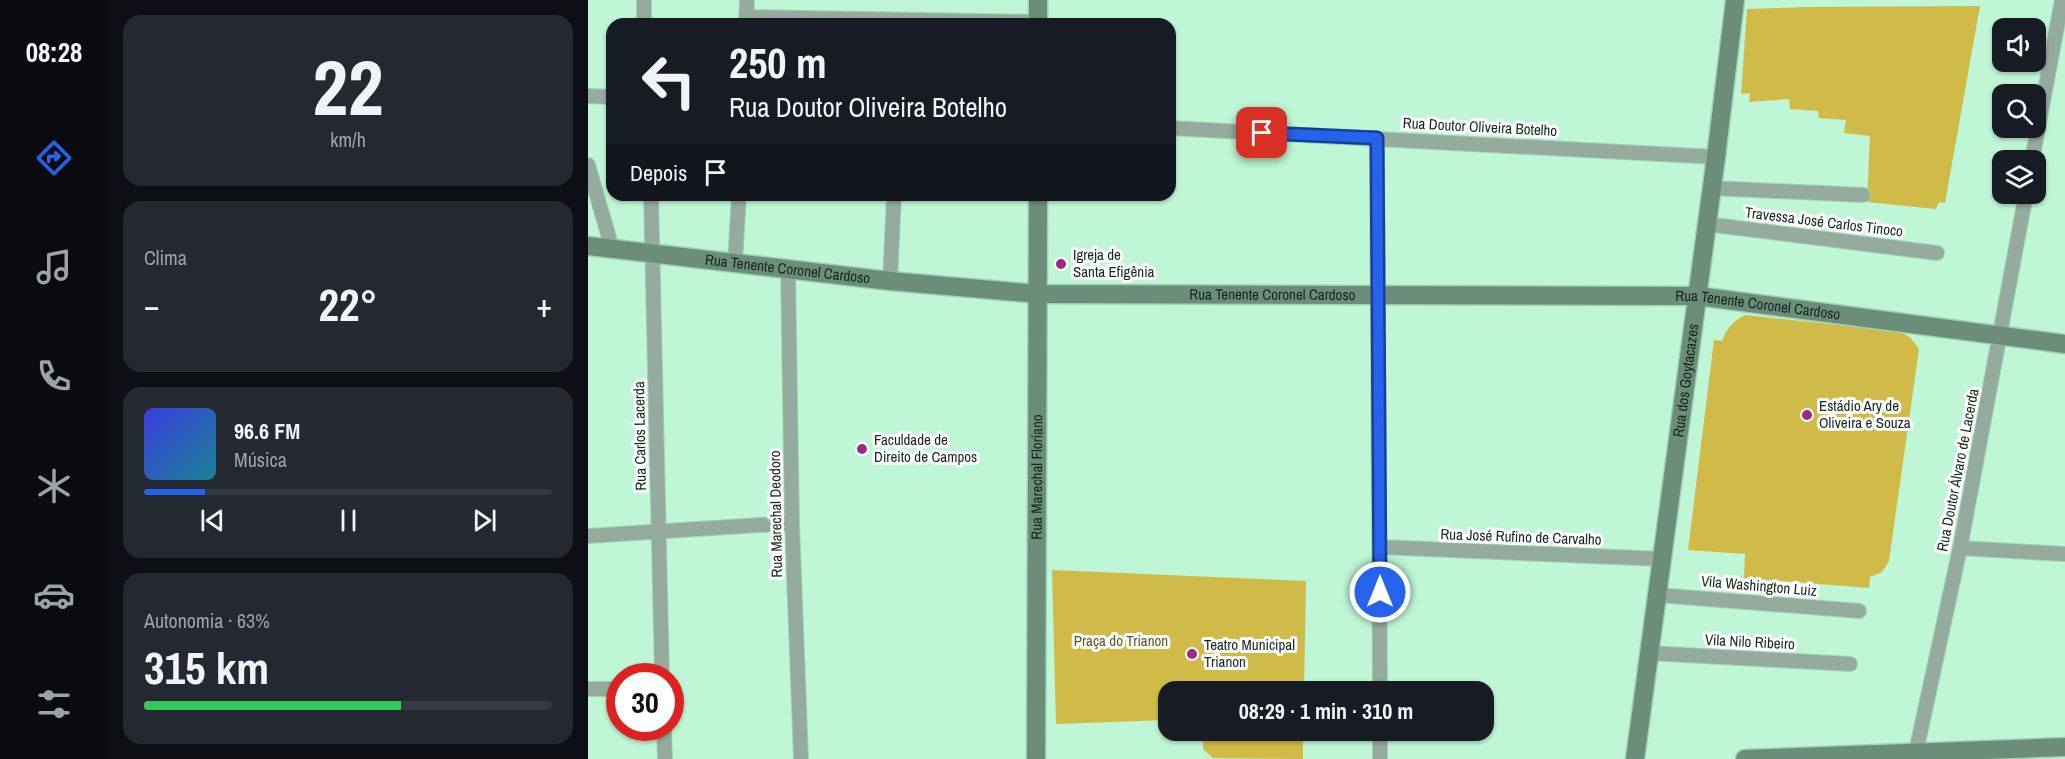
<!DOCTYPE html>
<html lang="pt">
<meta charset="utf-8">
<style>
body{margin:0;font-family:"Archivo Narrow",sans-serif;background:#242831;color:#f1f3f6;height:100vh;display:flex;flex-direction:column;font-size:22px;white-space:nowrap}
*{box-sizing:border-box;margin:0}
p{font-size:20px;color:#9ea1a6}
.icon{flex:none;width:33px;height:33px;fill:none;stroke:currentColor;stroke-width:2;stroke-linecap:round;stroke-linejoin:round}
.map{position:relative;flex:1;overflow:hidden}
.drawer{display:flex;flex-direction:column;gap:15px;padding:15px;background:#0d0f14;width:480px}
.drawer>*{flex:none}
.guide{position:absolute;left:18px;top:18px;width:570px;height:183px;border-radius:18px;box-shadow:0 2px 4px #0004;background:#171b24;color:#f1f3f6;overflow:hidden}
.fabs{position:absolute;left:1404px;top:18px;display:grid;gap:12px}
.fabs a{display:grid;place-items:center;width:54px;height:54px;border-radius:12px;background:#171b24;box-shadow:0 2px 4px #0004;font-size:30px}
.speed{position:absolute;left:18px;top:663px;display:flex;gap:12px;font-size:30px;font-weight:700;text-align:center}
.speed>*{display:grid;place-content:center;width:78px;height:78px;border-radius:50%;background:#171b24;box-shadow:0 2px 4px #0004;line-height:1}
.speed .limit{border:9px solid #d22;background:#fff;color:#111}
.pin{position:absolute;display:grid;place-items:center;width:51px;height:51px;color:#fff;margin:-26px;border-radius:12px;box-shadow:0 3px 9px #0006}
.me{position:absolute;width:66px;margin:-33px;rotate:0deg;stroke-linejoin:round;filter:drop-shadow(0 0 4px #0008)}
.turn{display:flex;align-items:center;gap:21px;height:126px;padding:0 24px;font-size:27px}
.turn .icon{width:78px;height:78px;stroke-width:2.5}
.turn b{display:block;font-size:42px;line-height:51px}
.then{display:flex;align-items:center;height:57px;padding:0 24px;background:#0003;gap:12px;font-size:22px}
.big{font-size:45px;font-weight:700;line-height:1.1}
.drawer .widget{flex:1;display:flex;flex-direction:column;justify-content:center;gap:9px;min-width:0;padding:0 21px;border-radius:18px;background:#242831}
.drawer .dial{align-items:center;gap:0}
.dial b{font-size:78px;line-height:1}
.song{display:flex;align-items:center;gap:18px}
.cover{width:72px;height:72px;border-radius:9px;background:linear-gradient(135deg,hsl(240 70% 55%),hsl(190 70% 35%))}
.played{height:6px;border-radius:3px;background:linear-gradient(90deg,#2563eb 15%,#363941 15%)}
.keys{display:flex;justify-content:space-around;direction:ltr}
.heat{display:flex;justify-content:space-between;align-items:center;font-size:33px;direction:ltr}
.charge{height:9px;border-radius:4px;background:linear-gradient(90deg,#34c759 63%,#363941 0)}
.trip{position:absolute;left:570px;top:681px;width:336px;height:60px;border-radius:18px;background:#171b24;box-shadow:0 2px 4px #0004;font-weight:700;line-height:60px;text-align:center}
main{display:flex;flex:1;min-height:0}
.menu{display:flex;flex-direction:column;width:108px;justify-content:space-around;align-items:center;background:#090b0e;color:#9ea1a6}
.menu .icon{width:42px;height:42px}
.menu .current{color:#2563eb}
.menu b{font-size:27px;color:#f1f3f6}
.map>svg:first-child{display:block}
</style>
<main>
<nav class="menu">
<b>08:28</b>
<svg class="icon current" aria-label="directions" viewBox="0 0 24 24"><path d="M12 3l9 9-9 9-9-9zM9 14v-3h6M13 9l2 2-2 2"/></svg>
<svg class="icon" aria-label="music" viewBox="0 0 24 24"><path d="M9 18V5l10-2v13"/><circle cx="6" cy="18" r="3"/><circle cx="16" cy="16" r="3"/></svg>
<svg class="icon" aria-label="phone" viewBox="0 0 24 24"><path d="M5 4h4l2 5-3 2q2 4 5 5l2-3 5 2v4C11 20 4 13 5 4z"/></svg>
<svg class="icon" aria-label="climate" viewBox="0 0 24 24"><path d="M12 3v18M4 7l16 10M4 17L20 7"/></svg>
<svg class="icon" aria-label="car" viewBox="0 0 24 24"><path d="M5 17H2v-5l4-1 3-4h7l3 4 3 1v5h-3M9 17h6M6 11h13"/><circle cx="7" cy="17" r="2"/><circle cx="17" cy="17" r="2"/></svg>
<svg class="icon" aria-label="filters" viewBox="0 0 24 24"><path d="M4 7h16M4 17h16"/><circle cx="9" cy="7" r="2"/><circle cx="15" cy="17" r="2"/></svg>
</nav>
<section class="drawer">
<div class="widget dial"><b>22</b><p>km/h</p></div>
<div class="widget"><p>Clima</p>
<div class="heat"><a>−</a><b class="big">22°</b><a>+</a></div>
</div>
<div class="widget">
<div class="song"><i class="cover"></i><div><b>96.6 FM</b><p>Música</p></div></div>
<div class="played"></div>
<div class="keys"><svg class="icon" aria-label="previous" viewBox="0 0 24 24"><path d="M18 5L8 12l10 7zM5 5v14"/></svg><svg class="icon" aria-label="pause" viewBox="0 0 24 24"><path d="M8 5v14M16 5v14"/></svg><svg class="icon" aria-label="next" viewBox="0 0 24 24"><path d="M6 5l10 7-10 7zM19 5v14"/></svg></div>
</div>
<div class="widget"><p>Autonomia · 63%</p><b class="big">315 km</b><div class="charge"></div></div>
</section>
<div class="map">
<svg width="1477" height="759" viewBox="0 0 1477 759">
<rect width="100%" height="100%" fill="#bff6d5"/>
<!-- green -->
<path fill="#d1bb48" d="M1392 6 1357 203 1351 202 1348 209 1279 202 1282 136 1256 133 1258 120 1231 118 1230 111 1202 109 1201 99 1161 102 1162 93 1153 94 1159 9 1220 7Z
M1157 315 1309 331 1322 337 1331 349 1301 561 1294 572 1282 577 1281 588 1156 578 1157 554 1100 550 1126 340 1134 341C1139 328 1145 321 1157 315Z
M464 570 718 581 716 691 580 692V720L468 724Z
M615 731H715V759L625 758 615 749Z"/>
<g fill="none" stroke-linecap="round" stroke-linejoin="round">
<!-- street casing -->
<g stroke="#a0d1b4" stroke-width="16">
<path id="street" d="M56 0V24
M159 17 450 22
M158 24 159 0
M0 96 24 97
M582 128 1128 157
M789 138 792 692
M1444 160 1474 0
M0 165 24 248
M1123 188 1275 195
M63 195 74 676
M1118 224 1349 253
M147 263 151 195
M200 269 204 523 213 759
M302 281 306 195
M0 536 204 523
M792 547 1074 559
M1372 548 1477 554
M1069 595 1271 611
M1061 653 1262 664
M0 689H32
M76 728 77 759
M792 730V759
M1328 752 1372 548 1438 194"/>
</g>
<!-- secondary casing -->
<g stroke="#a0d1b4" stroke-width="21">
<g id="secondary">
<path d="M450 24V0"/>
<path id="s1" d="M0 246 302 281 450 294 1109 296 1477 344"/>
<path id="s2" d="M448 759 450 195"/>
<path id="s3" d="M1047 759 1128 157 1147 0"/>
<path d="M1157 759 1477 747"/>
</g>
</g>
<!-- street -->
<use href="#street" stroke="#94ab9d" stroke-width="14"/>
<!-- secondary -->
<use href="#secondary" stroke="#6b8d79" stroke-width="18"/>
</g>
<g fill="none" stroke-linecap="round" stroke-linejoin="round">
<!-- route casing -->
<g stroke="#184099" stroke-width="15">
<path id="route" d="M674 133 789 138 792 592"/>
</g>
<!-- route -->
<use href="#route" stroke="#2563eb" stroke-width="10"/>
</g>
<!-- markers -->
<g fill="#9e2983" stroke="#fff" stroke-width="2">
<circle cx="473" cy="264" r="6"/>
<circle cx="1219" cy="415" r="6"/>
<circle cx="274" cy="449" r="6"/>
<circle cx="604" cy="654" r="6"/>
</g>
<g text-anchor="middle" stroke-width="6" stroke-linejoin="round" paint-order="stroke">
<!-- street labels -->
<g font-size="15" fill="#13291d" stroke="#fff">
<text transform="translate(892 127) rotate(3)" y="5">Rua Doutor Oliveira Botelho</text>
<text transform="translate(1236 222) rotate(7)" y="5">Travessa José Carlos Tinoco</text>
<text dy="5" stroke="none"><textPath href="#s1" startOffset="201">Rua Tenente Coronel Cardoso</textPath></text>
<text dy="5" stroke="none"><textPath href="#s1" startOffset="687">Rua Tenente Coronel Cardoso</textPath></text>
<text dy="5" stroke="none"><textPath href="#s1" startOffset="1173">Rua Tenente Coronel Cardoso</textPath></text>
<text dy="5" stroke="none"><textPath href="#s3" startOffset="382">Rua dos Goytacazes</textPath></text>
<text transform="translate(52 436) rotate(-91)" y="5">Rua Carlos Lacerda</text>
<text transform="translate(1370 470) rotate(-79)" y="5">Rua Doutor Álvaro de Lacerda</text>
<text dy="5" stroke="none"><textPath href="#s2" startOffset="282">Rua Marechal Floriano</textPath></text>
<text transform="translate(188 514) rotate(-91)" y="5">Rua Marechal Deodoro</text>
<text transform="translate(933 537) rotate(2)" y="5">Rua José Rufino de Carvalho</text>
<text transform="translate(1171 586) rotate(5)" y="5">Vila Washington Luiz</text>
<text transform="translate(1162 642) rotate(3)" y="5">Vila Nilo Ribeiro</text>
</g>
<!-- poi labels -->
<g font-size="15" fill="#13291d" stroke="#fff" text-anchor="start">
<text x="485" y="260">Igreja de<tspan x="485" dy="17">Santa Efigênia</tspan></text>
<text x="1231" y="411">Estádio Ary de<tspan x="1231" dy="17">Oliveira e Souza</tspan></text>
<text x="286" y="445">Faculdade de<tspan x="286" dy="17">Direito de Campos</tspan></text>
<text x="616" y="650">Teatro Municipal<tspan x="616" dy="17">Trianon</tspan></text>
</g>
<!-- park labels -->
<g font-size="15" fill="#5e5525" stroke="#fff">
<text x="533" y="646">Praça do Trianon</text>
</g>
</g>
</svg>
<div class="fabs">
<a><svg class="icon" aria-label="sound" viewBox="0 0 24 24"><path d="M4 9h4l5-4v14l-5-4H4zM17 9q2 3 0 6"/></svg></a>
<a><svg class="icon" aria-label="search" viewBox="0 0 24 24"><circle cx="10" cy="10" r="6"/><path d="M15 15l6 6"/></svg></a>
<a><svg class="icon" aria-label="layers" viewBox="0 0 24 24"><path d="M12 4l9 5-9 5-9-5zM3 14l9 5 9-5"/></svg></a>
</div>
<div class="speed"><div class="limit">30</div></div>
<div class="pin" style="left:674px;top:133px;background:#d93025"><svg class="icon" aria-label="arrive" viewBox="0 0 24 24"><path d="M6 21V4h12l-3 4 3 4H6"/></svg></div>
<svg class="me" style="left:792px;top:592px" viewBox="-20 -20 40 40"><circle r="17" fill="#2563eb" stroke="#fff" stroke-width="3"/><path d="M0-11L8 9 0 5-8 9z" fill="#fff"/></svg>
<div class="trip">08:29 · 1 min · 310 m</div>
<div class="guide">
<div class="turn"><svg class="icon" aria-label="left" viewBox="0 0 24 24"><path d="M17 20v-9H6M10 6l-5 5 5 5"/></svg><div><b>250 m</b>Rua Doutor Oliveira Botelho</div></div>
<div class="then">Depois<svg class="icon" aria-label="arrive" viewBox="0 0 24 24"><path d="M6 21V4h12l-3 4 3 4H6"/></svg></div>
</div>
</div>
</main>
